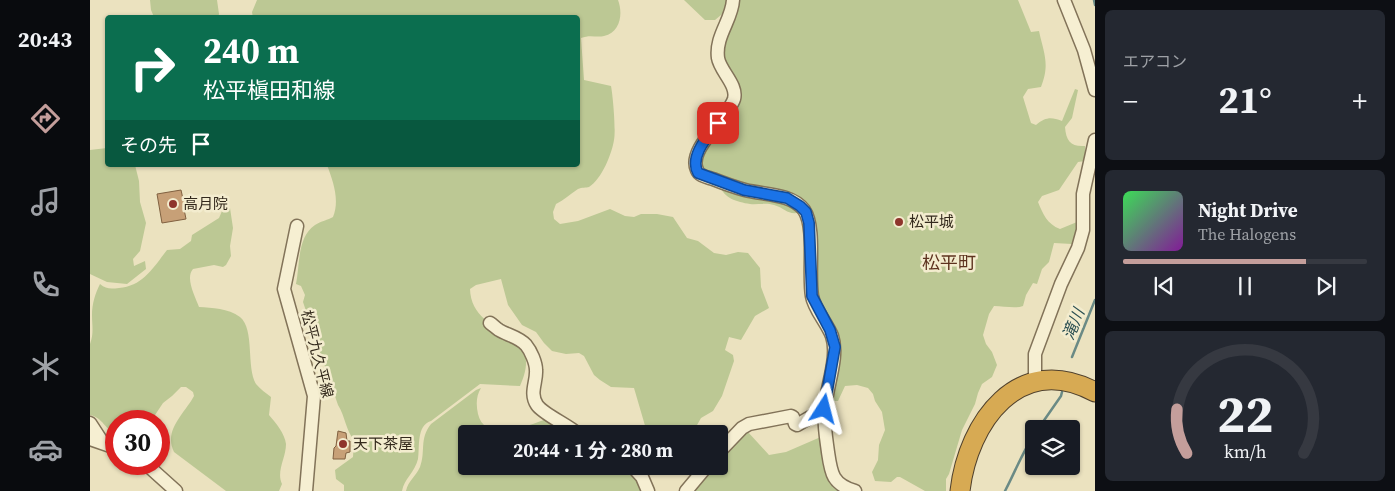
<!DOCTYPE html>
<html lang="ja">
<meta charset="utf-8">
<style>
body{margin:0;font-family:"Source Serif 4","Noto Sans JP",serif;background:#242831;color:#f1f3f6;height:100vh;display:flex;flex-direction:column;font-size:19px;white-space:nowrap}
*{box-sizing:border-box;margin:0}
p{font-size:16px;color:#9ea1a6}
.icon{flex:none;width:28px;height:28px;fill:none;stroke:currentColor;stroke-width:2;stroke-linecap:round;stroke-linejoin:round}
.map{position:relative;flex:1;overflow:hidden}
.panel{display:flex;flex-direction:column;gap:10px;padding:10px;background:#0d0f14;width:300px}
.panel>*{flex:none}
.banner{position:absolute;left:15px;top:15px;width:475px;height:152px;border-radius:5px;box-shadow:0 1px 4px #0004;background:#0b6e4f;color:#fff;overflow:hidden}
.tools{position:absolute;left:935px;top:420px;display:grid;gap:10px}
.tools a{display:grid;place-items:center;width:55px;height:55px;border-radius:5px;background:#171b24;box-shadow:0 1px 4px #0004;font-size:25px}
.speed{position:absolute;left:15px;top:410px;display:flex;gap:10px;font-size:25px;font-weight:700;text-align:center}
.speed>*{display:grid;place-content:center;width:65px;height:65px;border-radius:50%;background:#171b24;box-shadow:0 1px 4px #0004;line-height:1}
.speed .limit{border:8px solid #d22;background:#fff;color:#111}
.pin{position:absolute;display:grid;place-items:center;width:42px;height:42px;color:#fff;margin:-21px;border-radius:10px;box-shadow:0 2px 8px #0006}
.me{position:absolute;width:55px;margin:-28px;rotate:9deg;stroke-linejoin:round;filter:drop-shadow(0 0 4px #0008)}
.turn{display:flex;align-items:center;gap:18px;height:105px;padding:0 15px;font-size:22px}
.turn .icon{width:65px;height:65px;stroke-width:2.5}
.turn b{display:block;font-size:35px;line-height:42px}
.then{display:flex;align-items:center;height:48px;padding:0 15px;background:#0003;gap:10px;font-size:19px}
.big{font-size:38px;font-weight:700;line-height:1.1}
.panel .card{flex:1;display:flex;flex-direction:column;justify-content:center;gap:8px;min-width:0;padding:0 18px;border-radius:8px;background:#242831}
.panel .dial{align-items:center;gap:0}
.dial svg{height:130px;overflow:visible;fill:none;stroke:#363941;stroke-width:7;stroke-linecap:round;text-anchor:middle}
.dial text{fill:#f1f3f6;stroke:none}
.song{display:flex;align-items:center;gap:15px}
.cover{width:60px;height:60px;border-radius:8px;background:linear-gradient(135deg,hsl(130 70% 55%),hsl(290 70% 35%))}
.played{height:5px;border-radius:2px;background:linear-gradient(90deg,#c49e9b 75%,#363941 75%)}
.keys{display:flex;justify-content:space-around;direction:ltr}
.heat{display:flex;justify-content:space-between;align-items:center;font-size:28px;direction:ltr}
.trip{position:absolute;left:368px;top:425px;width:270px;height:50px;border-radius:5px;background:#171b24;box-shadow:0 1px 4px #0004;font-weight:700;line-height:50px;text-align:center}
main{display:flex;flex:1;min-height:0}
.tab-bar{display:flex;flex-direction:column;width:90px;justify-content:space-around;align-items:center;background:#090b0e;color:#9ea1a6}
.tab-bar .icon{width:35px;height:35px}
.tab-bar .active{color:#c49e9b}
.tab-bar b{font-size:22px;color:#f1f3f6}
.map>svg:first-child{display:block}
</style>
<main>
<nav class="tab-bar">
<b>20:43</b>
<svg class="icon active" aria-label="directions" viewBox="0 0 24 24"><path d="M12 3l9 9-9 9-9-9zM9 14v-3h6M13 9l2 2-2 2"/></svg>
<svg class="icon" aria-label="music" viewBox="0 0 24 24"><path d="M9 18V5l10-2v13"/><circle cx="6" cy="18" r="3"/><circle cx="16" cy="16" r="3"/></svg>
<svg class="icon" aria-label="phone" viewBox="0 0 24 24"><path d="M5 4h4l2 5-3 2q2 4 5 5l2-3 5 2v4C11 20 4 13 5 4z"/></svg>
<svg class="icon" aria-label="climate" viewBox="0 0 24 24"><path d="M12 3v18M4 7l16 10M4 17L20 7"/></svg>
<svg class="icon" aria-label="car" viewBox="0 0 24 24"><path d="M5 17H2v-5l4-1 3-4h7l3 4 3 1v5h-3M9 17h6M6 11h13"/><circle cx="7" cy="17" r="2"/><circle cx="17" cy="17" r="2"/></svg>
</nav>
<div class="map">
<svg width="1005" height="491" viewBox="0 0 1005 491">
<rect width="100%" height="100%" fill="#ebe2bf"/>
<!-- green -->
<path fill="#bcc894" d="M60 0H127L129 14 128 17H64L61 10Z
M167 0H528C533 13 531 32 514 36 506 38 501 34 491 38L494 80 521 86C523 96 526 130 524 140 522 153 512 179 499 187 496 188 492 187 488 189 480 194 474 200 466 204L463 212 464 219 470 224 488 221 520 209 535 216 544 217 551 214H567L583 217 597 238 608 241 624 253 636 255 648 252 658 253 670 268 671 287 679 308 665 316 651 340 639 337 635 350 643 355 644 361 632 396 623 411 611 418 602 434H559L556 429 544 388 521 387 510 380 504 375 494 356 489 353 476 354 462 351 454 343 446 332 432 325 418 305 411 279 386 285 380 289C381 328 429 331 435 355 438 365 434 377 430 386L390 384 341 421C326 426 330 447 328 459 325 472 314 479 312 491H254V485L246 479 245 470 263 457 264 440C256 431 255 416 248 405L213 302 215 295 211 286 206 284C210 265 207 237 225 225 231 221 238 220 243 217 250 200 243 181 237 165H488V18H163L162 12Z
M594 0H641L637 10 625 20H615Z
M645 0H928L941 32 949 31C954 54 960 64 951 87L938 89 933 97 941 123 946 125C956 117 961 117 972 121L985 89 988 90 982 118 975 127C976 141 981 147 995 146V161L988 162 969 190 952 196 948 202C953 214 957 224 970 229L987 222 989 225V232L982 244 964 243 959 262 952 269 947 284 943 283 936 295 933 306C925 309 914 306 904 306L899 314 893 335 896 344 902 352 907 365 902 377 892 384 888 393 885 404 872 430 859 474 856 479V491H835L810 477H807L801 482 785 481 782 472 788 460 789 445 795 430 792 412 785 401 783 394 778 388 767 385 755 386 748 401H744L738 397 747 370 726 302 720 212 616 174 612 165 613 154 645 107 631 60Z
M17 148 18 165H45L49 181 50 202 56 223 50 251 43 259 44 266 55 261 56 269 37 284 17 282 0 274V150Z
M630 185 694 200 713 212C697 216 697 209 684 205 676 202 668 205 660 204 647 202 633 198 630 185Z
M140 208 143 228 140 246 141 256 136 265 133 267 124 265 103 269C95 278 105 296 109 307 122 308 138 308 150 317 165 329 156 367 166 384 170 389 176 393 181 397L179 415C186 423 195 434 196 444 196 458 186 471 192 484L189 491H136L84 452C73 430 95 413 104 396L103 392 96 387H91L82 396 73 403 61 421H26V435C16 430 12 417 0 415V344C4 333 2 326 2 315 2 304 5 294 10 284 16 289 20 289 29 288 53 286 63 268 77 250L90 249 101 241 102 235 129 218 132 211Z
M391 388C386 396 386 405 388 414 395 444 438 426 456 419L474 434H376V466H523L539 470 556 491H316C318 481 326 476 330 467 336 451 329 439 341 424L386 390Z
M657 431 679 455 696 452 733 436 753 491H600L620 466H629V456Z"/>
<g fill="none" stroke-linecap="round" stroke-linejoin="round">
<!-- stream -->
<path stroke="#6a8a85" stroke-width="2.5" d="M1004 0 1005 5
M982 357 1005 300
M948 429 971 396 972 392
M915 491C925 472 932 453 944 435"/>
</g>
<!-- building -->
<path fill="#c7a077" stroke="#806040" d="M91 190 93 199H96L97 208 94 209 96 219 72 223 67 194Z
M248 431 256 433 257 441H260V452L256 453 255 459H243L244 448 246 446Z"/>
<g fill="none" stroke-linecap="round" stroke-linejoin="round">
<!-- minor casing -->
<g stroke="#827359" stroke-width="15">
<path id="minor" d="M643 0C642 20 625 36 628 58 630 71 648 85 644 99 638 118 597 149 607 170 609 176 617 177 623 179 633 183 644 187 655 190 674 195 701 193 714 210 726 227 718 274 722 296 724 309 737 323 742 336 749 356 737 385 735 407 733 421 736 437 738 452 741 473 742 484 765 491
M974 0 994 50 1005 90
M207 226 194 289 224 396 216 491
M400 323C403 325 406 328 409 330 417 335 429 337 436 345 441 351 446 363 446 370 447 382 439 393 447 405 453 414 478 425 488 434
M945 383V354L971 284 988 248 993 230V194L1005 140
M0 423 13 443
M0 439 26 448
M629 452 652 428 659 424 701 416 703 417 705 424 707 425 734 409
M56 464 86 491
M542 466 552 477 558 491
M596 491 617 466"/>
</g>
<!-- highway casing -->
<g stroke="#50412d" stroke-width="21">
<path id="highway" d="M870 491C878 422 929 351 1005 392"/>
</g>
<!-- minor -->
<use href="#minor" stroke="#f6efd2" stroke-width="12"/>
<!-- highway -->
<use href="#highway" stroke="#d7aa53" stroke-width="19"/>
</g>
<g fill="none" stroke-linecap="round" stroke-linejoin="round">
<!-- route casing -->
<g stroke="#114b97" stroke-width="12">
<path id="route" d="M628 123C618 136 599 156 608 173L654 190 697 198 710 206 716 212 719 223 722 296 740 330 745 347 734 409"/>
</g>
<!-- route -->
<use href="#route" stroke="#1a73e8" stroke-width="9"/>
</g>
<!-- markers -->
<g fill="#8e352c" stroke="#f3ecce" stroke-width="2">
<circle cx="83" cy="204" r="5"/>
<circle cx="809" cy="222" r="5"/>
<circle cx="253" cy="444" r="5"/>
</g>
<g text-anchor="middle" stroke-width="5" stroke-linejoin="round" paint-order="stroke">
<!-- poi labels -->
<g font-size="15" fill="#33291c" stroke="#f3ecce" text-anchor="start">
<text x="93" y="209">高月院</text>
<text x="819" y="227">松平城</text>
<text x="263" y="449">天下茶屋</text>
</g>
<!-- street labels -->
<g font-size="15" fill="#33291c" stroke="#f3ecce">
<text transform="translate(227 354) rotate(76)" y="5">松平九久平線</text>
</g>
<!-- water labels -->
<g font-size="16" font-style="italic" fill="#2c5052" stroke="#f3ecce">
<text transform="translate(983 324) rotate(-68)" y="6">滝川</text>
</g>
<!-- quarter labels -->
<g font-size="18" fill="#5d321e" stroke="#f3ecce">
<text x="859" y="269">松平町</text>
</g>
</g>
</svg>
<div class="tools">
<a><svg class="icon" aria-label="layers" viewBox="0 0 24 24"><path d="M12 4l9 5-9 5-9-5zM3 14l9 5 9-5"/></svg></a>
</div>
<div class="speed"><div class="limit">30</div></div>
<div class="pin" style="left:628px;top:123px;background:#d93025"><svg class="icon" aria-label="arrive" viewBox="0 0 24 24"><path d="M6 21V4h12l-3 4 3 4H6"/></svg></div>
<svg class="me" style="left:734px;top:409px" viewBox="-20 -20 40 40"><path d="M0-17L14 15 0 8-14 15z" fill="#1a73e8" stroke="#fff" stroke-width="4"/></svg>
<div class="trip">20:44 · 1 分 · 280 m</div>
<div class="banner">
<div class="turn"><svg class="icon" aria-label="right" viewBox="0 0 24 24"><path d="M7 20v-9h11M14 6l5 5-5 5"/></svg><div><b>240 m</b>松平槇田和線</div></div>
<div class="then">その先<svg class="icon" aria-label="arrive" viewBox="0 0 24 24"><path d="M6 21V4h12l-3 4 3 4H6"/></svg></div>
</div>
</div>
<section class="panel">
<div class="card"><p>エアコン</p>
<div class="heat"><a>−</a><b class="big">21°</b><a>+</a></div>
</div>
<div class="card">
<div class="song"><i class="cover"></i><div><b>Night Drive</b><p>The Halogens</p></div></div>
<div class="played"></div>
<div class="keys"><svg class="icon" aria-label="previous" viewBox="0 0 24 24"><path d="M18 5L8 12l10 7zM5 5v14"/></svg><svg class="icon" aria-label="pause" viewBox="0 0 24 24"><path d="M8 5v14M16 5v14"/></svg><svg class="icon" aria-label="next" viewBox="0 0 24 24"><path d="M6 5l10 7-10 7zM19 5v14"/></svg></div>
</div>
<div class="card dial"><svg viewBox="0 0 100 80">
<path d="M14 69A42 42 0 1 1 86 69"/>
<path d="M14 69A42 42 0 0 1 8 42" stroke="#c49e9b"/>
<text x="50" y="56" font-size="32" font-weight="700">22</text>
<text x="50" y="72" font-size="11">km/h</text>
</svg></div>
</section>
</main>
